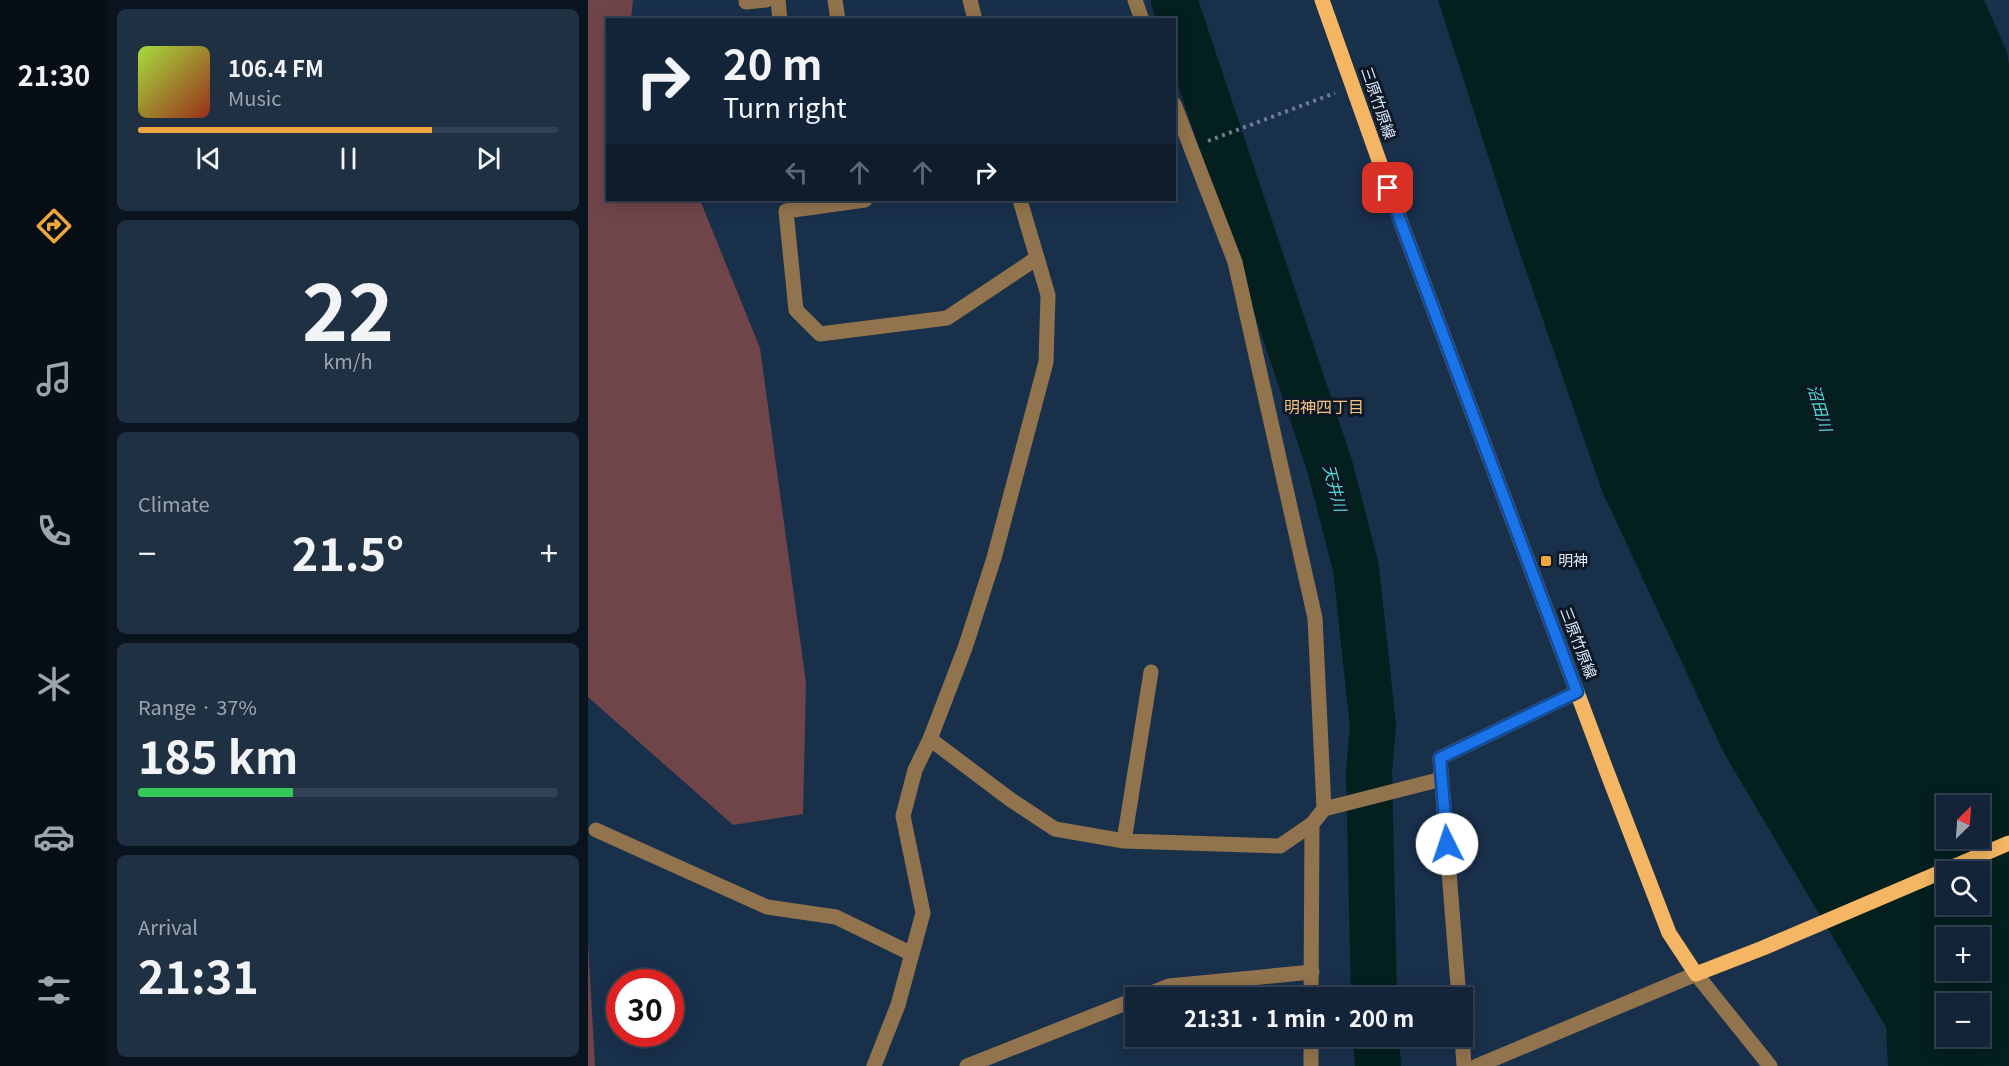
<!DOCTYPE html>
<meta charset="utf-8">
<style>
body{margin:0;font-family:Georgia,"Noto Sans JP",serif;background:#203043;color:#f1f3f6;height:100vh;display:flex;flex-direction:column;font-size:22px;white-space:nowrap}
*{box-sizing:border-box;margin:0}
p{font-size:20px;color:#9da4ae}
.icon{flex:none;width:33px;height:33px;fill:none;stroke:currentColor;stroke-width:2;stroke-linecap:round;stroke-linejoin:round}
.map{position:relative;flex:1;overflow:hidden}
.details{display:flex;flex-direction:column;gap:9px;padding:9px;background:#0a141f;width:480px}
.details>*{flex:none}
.guide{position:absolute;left:18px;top:18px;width:570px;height:183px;border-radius:0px;box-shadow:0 3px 15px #0003,0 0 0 2px #324153;background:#132438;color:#f1f3f6;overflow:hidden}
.needle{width:39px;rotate:25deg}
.buttons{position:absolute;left:1348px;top:795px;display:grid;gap:12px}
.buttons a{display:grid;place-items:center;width:54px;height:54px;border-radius:0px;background:#132438;box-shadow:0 3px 15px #0003,0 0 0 2px #324153;font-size:30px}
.speed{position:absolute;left:18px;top:969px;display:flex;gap:12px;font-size:30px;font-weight:700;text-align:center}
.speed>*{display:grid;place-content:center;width:78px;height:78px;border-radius:50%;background:#132438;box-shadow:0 3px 15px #0003,0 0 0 2px #324153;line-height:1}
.speed .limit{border:9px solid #d22;background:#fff;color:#111}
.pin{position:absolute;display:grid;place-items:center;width:51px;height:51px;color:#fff;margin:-26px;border-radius:12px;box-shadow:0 3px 9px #0006}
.me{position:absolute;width:66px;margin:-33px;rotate:356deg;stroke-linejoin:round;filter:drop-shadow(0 0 4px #0008)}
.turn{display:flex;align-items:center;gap:21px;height:126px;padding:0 18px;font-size:27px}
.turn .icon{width:78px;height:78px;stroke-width:2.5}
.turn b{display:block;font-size:42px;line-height:51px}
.lanes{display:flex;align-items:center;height:57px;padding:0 18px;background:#0003;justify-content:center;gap:30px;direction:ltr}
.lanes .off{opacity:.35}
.big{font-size:45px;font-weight:700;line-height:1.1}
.details .tile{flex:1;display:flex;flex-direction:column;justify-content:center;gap:9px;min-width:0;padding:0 21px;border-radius:9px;background:#203043}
.details .dial{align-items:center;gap:0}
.dial b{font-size:78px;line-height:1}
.song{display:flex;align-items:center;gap:18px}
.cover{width:72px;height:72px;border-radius:9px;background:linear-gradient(135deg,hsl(80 70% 55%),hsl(10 70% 35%))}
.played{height:6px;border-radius:3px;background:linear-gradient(90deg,#efa73d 70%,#324153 70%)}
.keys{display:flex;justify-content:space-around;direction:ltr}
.heat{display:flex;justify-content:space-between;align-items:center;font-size:33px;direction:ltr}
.charge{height:9px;border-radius:4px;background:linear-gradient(90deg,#34c759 37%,#324153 0)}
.trip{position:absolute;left:537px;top:987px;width:348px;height:60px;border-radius:0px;background:#132438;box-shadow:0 3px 15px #0003,0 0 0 2px #324153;font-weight:700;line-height:60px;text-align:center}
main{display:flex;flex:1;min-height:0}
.menu{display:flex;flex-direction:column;width:108px;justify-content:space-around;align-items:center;background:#080e16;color:#9da4ae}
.menu .icon{width:42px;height:42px}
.menu .current{color:#efa73d}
.menu b{font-size:27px;color:#f1f3f6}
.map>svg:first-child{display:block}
</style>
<main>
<nav class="menu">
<b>21:30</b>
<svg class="icon current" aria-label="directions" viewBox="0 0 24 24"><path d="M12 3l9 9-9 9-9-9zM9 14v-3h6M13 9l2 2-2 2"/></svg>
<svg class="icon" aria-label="music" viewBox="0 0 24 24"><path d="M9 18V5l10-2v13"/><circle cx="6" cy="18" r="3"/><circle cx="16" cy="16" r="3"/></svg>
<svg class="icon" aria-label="phone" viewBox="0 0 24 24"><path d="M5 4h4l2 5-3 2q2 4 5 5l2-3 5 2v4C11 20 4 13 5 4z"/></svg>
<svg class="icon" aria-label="climate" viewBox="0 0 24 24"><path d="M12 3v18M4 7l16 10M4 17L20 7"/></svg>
<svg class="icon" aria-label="car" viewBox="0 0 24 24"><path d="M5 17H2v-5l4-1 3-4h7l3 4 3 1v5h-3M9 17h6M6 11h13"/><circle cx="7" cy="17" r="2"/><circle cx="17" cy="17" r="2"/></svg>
<svg class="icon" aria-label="filters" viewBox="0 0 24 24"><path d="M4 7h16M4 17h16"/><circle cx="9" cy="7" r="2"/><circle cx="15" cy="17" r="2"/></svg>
</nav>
<section class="details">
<div class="tile">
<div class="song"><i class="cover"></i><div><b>106.4 FM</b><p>Music</p></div></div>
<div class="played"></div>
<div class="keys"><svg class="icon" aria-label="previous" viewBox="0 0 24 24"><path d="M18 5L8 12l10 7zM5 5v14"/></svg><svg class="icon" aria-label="pause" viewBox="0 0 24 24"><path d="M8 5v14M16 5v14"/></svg><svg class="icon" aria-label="next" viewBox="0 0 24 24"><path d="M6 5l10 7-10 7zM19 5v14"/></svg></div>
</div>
<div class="tile dial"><b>22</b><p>km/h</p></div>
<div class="tile"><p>Climate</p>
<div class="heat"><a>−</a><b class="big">21.5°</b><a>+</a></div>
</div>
<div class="tile"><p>Range · 37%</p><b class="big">185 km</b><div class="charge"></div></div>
<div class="tile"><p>Arrival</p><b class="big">21:31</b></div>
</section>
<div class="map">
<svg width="1421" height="1066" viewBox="0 0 1421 1066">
<rect width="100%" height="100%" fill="#19304b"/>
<!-- green -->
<path fill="#704549" d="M0 0H45L43 19 20 20V200H112L172 348 218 683 215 814 145 825 0 697Z
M0 943 7 1066H0Z"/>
<!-- water -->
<path fill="#031f1e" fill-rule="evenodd" d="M850 0H1396L1419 52 1421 65V1066H1300L1298 1027 1136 753 1014 491 923 227ZM1359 806H1392V838H1359ZM1359 872H1392V904H1359ZM1359 938H1392V970H1359ZM1359 1004H1392V1036H1359Z"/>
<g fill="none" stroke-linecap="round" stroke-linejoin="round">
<!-- river -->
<path stroke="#031f1e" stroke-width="46" d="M586 0 742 467 768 568 785 726 781 772 786 998
M788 1036 790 1066"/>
<!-- path -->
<path stroke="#6b7e95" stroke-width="4" stroke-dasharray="3 4.5" stroke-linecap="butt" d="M620 141 747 93"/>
<!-- minor -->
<path stroke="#91734d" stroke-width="15" d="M190 0 192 20
M247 0 250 20
M382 0 387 20
M547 0 554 20
M158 2 178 0
M586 104 647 262 727 618 736 809
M277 200 198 211 208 310 232 334 359 318 449 258
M342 739 423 800 467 829 536 841 692 846 724 824 736 809 854 779
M8 830 179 907 248 917 324 954
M536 841 563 672
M551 998 581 986 724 972
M723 998 724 824
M871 998 852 758 989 692
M874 1036 876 1066
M286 1066 310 1005 335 913 315 816 327 770 342 739 377 648 406 558 458 362 460 295 432 200
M379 1066 548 999
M723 1066V1036
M889 1066 1108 974 1182 1066"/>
<!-- major -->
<path stroke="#f4b662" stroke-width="15" d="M734 0 815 228 1019 772 1081 933 1108 974 1175 948 1421 843"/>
</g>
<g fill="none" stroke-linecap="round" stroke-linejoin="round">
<!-- route casing -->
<g stroke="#114b97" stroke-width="15">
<path id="route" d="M800 188 989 692 852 758 859 844"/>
</g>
<!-- route -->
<use href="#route" stroke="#1a73e8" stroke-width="10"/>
</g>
<!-- markers -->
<rect fill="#efa73d" stroke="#0e1824" stroke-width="2" x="952" y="555" width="12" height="12" rx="3"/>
<g text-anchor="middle" stroke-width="6" stroke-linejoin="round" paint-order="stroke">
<!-- street labels -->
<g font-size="15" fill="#deecfe" stroke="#0e1824">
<text transform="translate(790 103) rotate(71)" y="5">三原竹原線</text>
<text transform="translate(990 643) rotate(69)" y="5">三原竹原線</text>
</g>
<!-- poi labels -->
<g font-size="15" fill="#deecfe" stroke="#0e1824" text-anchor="start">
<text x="970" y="566">明神</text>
</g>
<!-- neighbourhood labels -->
<g font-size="16" fill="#f4c281" stroke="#0e1824">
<text x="736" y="413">明神四丁目</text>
</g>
<!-- water labels -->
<g font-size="16" font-style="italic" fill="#53d9d6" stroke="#0e1824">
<text transform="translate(1232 408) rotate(74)" y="6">沼田川</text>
<text transform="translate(747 488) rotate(75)" y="6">天井川</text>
</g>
</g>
</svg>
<div class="buttons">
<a><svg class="needle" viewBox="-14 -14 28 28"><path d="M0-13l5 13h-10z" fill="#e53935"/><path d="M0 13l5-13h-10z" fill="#9da4ae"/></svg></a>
<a><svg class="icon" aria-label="search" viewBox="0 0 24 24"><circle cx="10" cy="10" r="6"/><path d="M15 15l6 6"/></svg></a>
<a>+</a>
<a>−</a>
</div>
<div class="speed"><div class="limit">30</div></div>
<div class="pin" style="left:800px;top:188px;background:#d93025"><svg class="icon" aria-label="arrive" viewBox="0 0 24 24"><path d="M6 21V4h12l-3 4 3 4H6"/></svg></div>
<svg class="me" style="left:859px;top:844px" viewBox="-20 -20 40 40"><circle r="19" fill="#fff"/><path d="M0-13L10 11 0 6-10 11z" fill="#1a73e8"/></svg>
<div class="trip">21:31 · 1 min · 200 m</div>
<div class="guide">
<div class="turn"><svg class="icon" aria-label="right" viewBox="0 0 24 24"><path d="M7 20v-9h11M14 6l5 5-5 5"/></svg><div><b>20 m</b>Turn right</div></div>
<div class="lanes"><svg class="icon off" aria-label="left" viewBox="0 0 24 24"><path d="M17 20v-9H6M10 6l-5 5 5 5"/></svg><svg class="icon off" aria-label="ahead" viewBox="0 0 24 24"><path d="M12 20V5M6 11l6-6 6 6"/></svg><svg class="icon off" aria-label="ahead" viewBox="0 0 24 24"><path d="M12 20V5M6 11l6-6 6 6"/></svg><svg class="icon" aria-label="right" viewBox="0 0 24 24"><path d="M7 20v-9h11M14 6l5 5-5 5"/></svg></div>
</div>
</div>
</main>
